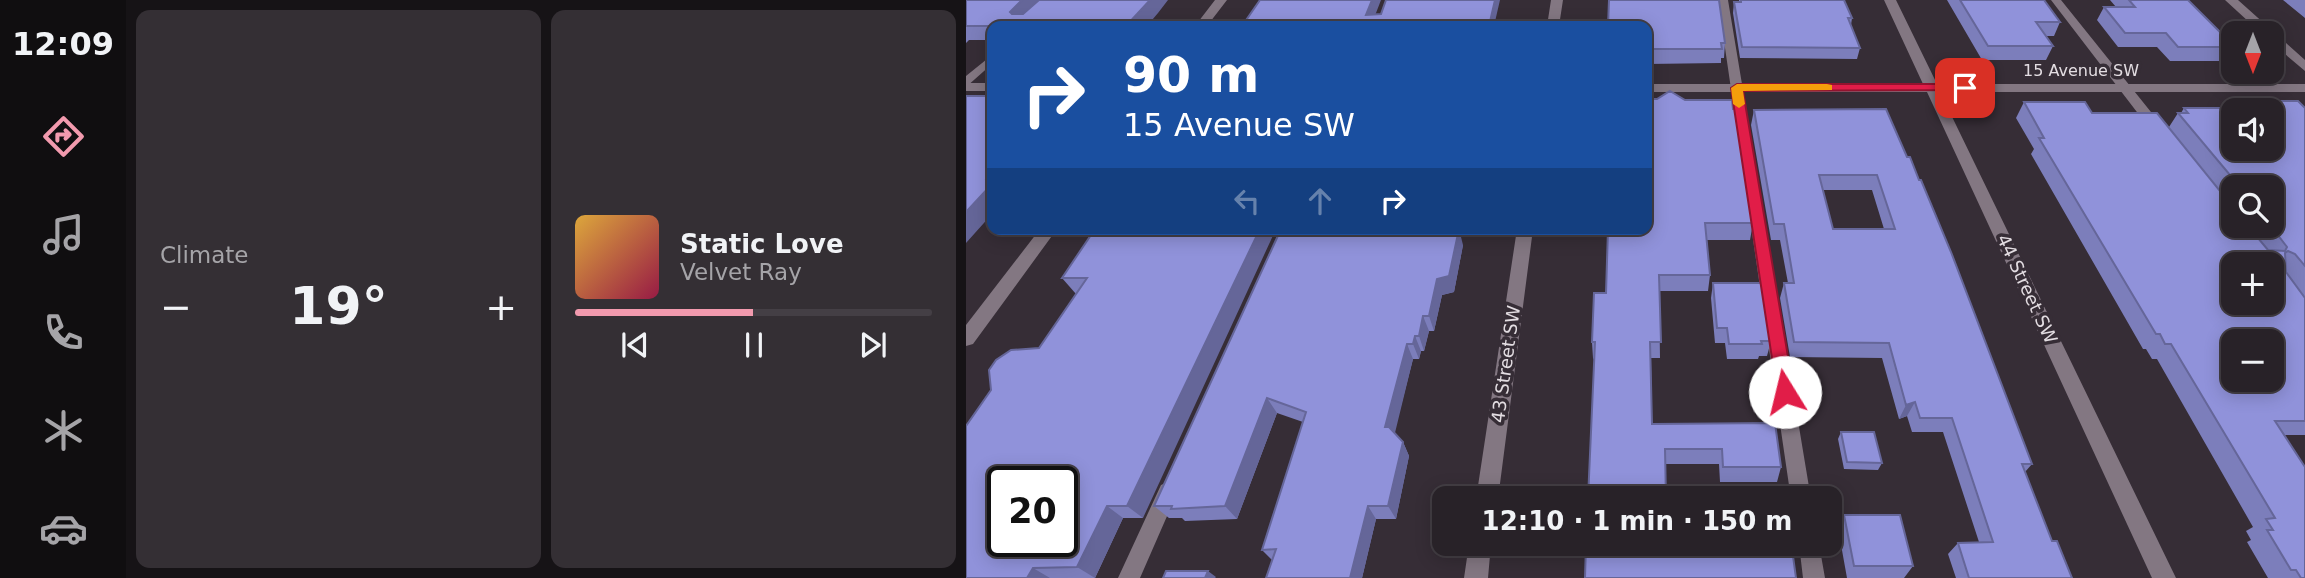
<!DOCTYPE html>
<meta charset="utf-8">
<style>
body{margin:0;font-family:"DejaVu Sans",sans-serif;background:#342f34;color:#f1f3f6;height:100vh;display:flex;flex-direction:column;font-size:26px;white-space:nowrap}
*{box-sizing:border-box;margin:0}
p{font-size:23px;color:#a5a4a8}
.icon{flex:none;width:38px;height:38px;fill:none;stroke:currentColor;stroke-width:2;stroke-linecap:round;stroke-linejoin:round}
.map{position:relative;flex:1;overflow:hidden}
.side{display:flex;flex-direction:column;gap:10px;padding:10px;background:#161316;width:840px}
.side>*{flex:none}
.hud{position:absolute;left:21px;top:21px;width:665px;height:214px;border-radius:14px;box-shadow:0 4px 18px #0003,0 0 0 2px #443f45;background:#1a4fa0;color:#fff;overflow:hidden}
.needle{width:46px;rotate:180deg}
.controls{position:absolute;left:1255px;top:21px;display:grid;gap:14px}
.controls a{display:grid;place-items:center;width:63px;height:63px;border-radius:14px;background:#282228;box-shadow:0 4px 18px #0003,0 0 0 2px #443f45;font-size:35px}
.speed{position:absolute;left:21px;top:466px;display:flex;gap:14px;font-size:35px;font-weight:700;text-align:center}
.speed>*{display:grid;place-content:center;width:91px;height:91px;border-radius:50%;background:#282228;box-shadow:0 4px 18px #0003,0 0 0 2px #443f45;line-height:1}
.speed .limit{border:4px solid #111;border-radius:10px;background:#fff;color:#111}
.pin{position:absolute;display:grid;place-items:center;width:60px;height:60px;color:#fff;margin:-30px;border-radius:14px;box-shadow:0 4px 10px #0006}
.me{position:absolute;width:77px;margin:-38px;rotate:351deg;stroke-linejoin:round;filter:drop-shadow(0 0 5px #0008)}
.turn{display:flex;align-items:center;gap:24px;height:147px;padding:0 21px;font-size:32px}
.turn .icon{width:91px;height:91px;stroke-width:2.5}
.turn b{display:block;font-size:49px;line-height:60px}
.lanes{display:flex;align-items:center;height:66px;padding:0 21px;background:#0003;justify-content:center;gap:35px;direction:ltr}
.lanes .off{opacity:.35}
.big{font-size:52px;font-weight:800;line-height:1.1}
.side .tile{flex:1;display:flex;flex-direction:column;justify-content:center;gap:10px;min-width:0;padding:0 24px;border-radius:14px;background:#342f34}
.song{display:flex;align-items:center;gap:21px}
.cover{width:84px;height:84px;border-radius:10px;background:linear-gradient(135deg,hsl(40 70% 55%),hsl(340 70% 35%))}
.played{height:7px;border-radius:4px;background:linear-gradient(90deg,#f29aae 50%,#443f45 50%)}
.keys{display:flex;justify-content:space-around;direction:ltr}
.heat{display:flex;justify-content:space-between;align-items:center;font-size:38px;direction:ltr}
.side .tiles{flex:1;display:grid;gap:10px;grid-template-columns:repeat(2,1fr)}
.trip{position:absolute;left:466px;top:486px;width:410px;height:70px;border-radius:14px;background:#282228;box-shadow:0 4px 18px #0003,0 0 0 2px #443f45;font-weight:800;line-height:70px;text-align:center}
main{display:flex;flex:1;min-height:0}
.menu{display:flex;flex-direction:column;width:126px;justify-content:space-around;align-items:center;background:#100e10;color:#a5a4a8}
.menu .icon{width:49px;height:49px}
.menu .selected{color:#f29aae}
.menu b{font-size:32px;color:#f1f3f6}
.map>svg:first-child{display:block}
</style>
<main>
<nav class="menu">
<b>12:09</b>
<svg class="icon selected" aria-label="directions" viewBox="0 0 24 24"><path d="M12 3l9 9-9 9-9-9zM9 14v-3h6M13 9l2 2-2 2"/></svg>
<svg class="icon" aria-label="music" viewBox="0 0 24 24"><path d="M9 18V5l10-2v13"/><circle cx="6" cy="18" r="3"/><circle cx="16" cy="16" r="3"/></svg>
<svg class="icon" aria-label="phone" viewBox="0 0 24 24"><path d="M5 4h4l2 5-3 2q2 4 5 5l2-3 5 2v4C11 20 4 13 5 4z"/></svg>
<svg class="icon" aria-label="climate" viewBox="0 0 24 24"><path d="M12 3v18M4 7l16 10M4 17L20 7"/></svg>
<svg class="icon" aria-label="car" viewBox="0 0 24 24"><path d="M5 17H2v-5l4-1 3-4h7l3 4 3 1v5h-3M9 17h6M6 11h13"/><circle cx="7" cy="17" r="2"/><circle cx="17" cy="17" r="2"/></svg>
</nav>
<section class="side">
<div class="tiles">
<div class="tile"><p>Climate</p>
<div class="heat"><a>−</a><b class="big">19°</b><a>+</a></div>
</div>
<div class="tile">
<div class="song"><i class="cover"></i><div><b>Static Love</b><p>Velvet Ray</p></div></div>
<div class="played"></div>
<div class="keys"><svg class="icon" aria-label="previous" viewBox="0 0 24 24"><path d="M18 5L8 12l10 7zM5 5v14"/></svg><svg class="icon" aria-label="pause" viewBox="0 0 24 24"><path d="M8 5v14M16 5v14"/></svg><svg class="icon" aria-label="next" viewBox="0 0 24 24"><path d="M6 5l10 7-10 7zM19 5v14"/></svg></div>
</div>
</div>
</section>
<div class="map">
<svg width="1339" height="578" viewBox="0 0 1339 578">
<rect width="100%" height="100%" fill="#362d36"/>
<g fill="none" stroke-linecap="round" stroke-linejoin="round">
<!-- lane -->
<path fill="#837782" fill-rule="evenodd" d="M752 0H762L845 499H825Z
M1085 0H1095L1197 127V133H1187Z
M26 55V64L0 87V76Z
M202 482 209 485 212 491 174 578H152L195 485Z
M833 544H853L859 578H837Z"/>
<!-- street -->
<path fill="#837782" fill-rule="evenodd" d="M249 0H261L241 26H229Z
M585 0H597L593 26H581Z
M918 0H930L971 84H1339V92H974L1210 578H1186L961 92H681V84H957Z
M0 83H26V91H0Z
M74 229H91L7 344 0 346V325Z
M551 229H567L532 499H510Z
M503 544H525L522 578H498Z"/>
<!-- secondary -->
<path fill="#837782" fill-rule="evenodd" d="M1259 0H1272L1339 60V71L1306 43V33H1295Z"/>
</g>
<!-- wall -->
<path fill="#7c7ebb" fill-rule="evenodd" d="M0 0 192 13 26 26V40H3L0 43Z
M773 0H878L886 18 885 25 894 48 891 59 774 58 767 13 768 2H773Z
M981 0H1078L1094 22 1088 36H1080L1087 46 1080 60H1016Z
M1144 0H1222L1267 45V49L1259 61H1204L1191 47H1152L1131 20 1138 7H1150Z
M1317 0H1339V18Z
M681 26 759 43 758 58H755V63L681 64Z
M681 99 787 223 784 240H741L744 275 742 291H693L694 358H685L686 424 815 467 811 482H754L753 464H699L627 358 626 342 640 293Z
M1264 101 1339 108V435H1318L1339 578H1302L1281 542 1285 540 1280 531 1287 527 1191 359H1186L1180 349H1177L1065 154 1068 149 1050 118 1058 102 1126 113 1203 127 1212 113H1215L1218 108H1259ZM1267 187H1306V226H1267Z
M920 109 1066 464 1059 472 1086 541 1106 578H990L982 554 992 543 1013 542 977 432H946L941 416 933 419 916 358 824 357 814 298 818 283H822L814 240H805L785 125 788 110ZM857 190H906L918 229H867Z
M129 229 177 518H157L129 578H0L73 348 110 294 96 278Z
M315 229 497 245 488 292 476 295 468 331H463L458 351H455L453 359H447L428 433 437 442 443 456 430 519H410L396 578H300L306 560 296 550 337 422 311 413 271 519 219 521 216 518H203L188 506Z
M747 283 805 341 801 356H793L792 359H761L759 343H749L745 298Z
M875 432 916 463 912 470 878 469 872 439Z
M878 515 947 566 938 578H881L872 528Z"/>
<!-- shaded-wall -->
<path fill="#656699" d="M56 0H79L53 26 44 12Z
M184 0H202L192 13 181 26H160Z
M406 0H415L405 26 400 15Z
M529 0H534L528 26H523Z
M26 174V214L0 243V212L21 179Z
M294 229H310L177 518 161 506Z
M493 229 497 245 488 292 476 295 468 331 463 316 471 279Z
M457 316 463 331 458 351 453 336Z
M449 336 455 351 453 359 447 344Z
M441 344 447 359 427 441 419 427Z
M301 398 311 413 271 519 259 506Z
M949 402 941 416 933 419 940 405Z
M437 442 443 456 430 519 422 506Z
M141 506 157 518 129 578 111 567Z
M402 506 410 519 396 578H384Z
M67 568 84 578H61Z
M242 571 250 577 249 578H239Z"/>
<!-- building -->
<path fill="#9092da" stroke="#656699" stroke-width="2" fill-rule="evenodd" d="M0 0H56L44 12 46 14H57L73 0H184L160 26H0Z
M294 0H406L400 15 415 14 420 0H529L523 26H276Z
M643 0H753L759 43H755L756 49H681V26H642Z
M775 0H878L886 18H882L894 48 776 47 768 2H775Z
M994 0H1078L1094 22H1070L1087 46H1022Z
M1163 0H1222L1267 45V47H1212L1200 33H1159L1138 7H1169Z
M704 91 719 100H766L767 109H770L787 223H739L744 275H693L695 342H684L686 424 809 423 815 467H757L756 449H699L700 499H622L629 342H626L628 293H640L642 229H681V99H691Z
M0 96H26V174L21 179H26V184L0 212Z
M1264 101H1332L1339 108V266L1329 254 1322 251 1319 253 1320 272 1339 298V421H1309L1339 467V578H1335L1330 570H1325L1301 530H1307L1300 519 1309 518 1205 344H1199L1194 334H1190L1073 138H1078L1058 102H1119L1126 113H1191L1267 207V226H1282L1302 250 1319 251 1321 247 1305 226 1306 187H1274L1212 113H1222L1218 108H1270ZM1267 110H1306V149H1267ZM1267 264H1306V303H1267ZM1267 341H1306V380H1267Z
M920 109 941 157H944L953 180H955L985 252 1066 464H1056L1086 541H1091L1106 578H1003L992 543 1027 542 986 418H954L949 402 940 405 923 343 828 342 818 283H828L818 224H808L788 110ZM853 175H911L929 229H867Z
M129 229H294L161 506H141L111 567 67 568 61 578H0V426L25 390 23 370 30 360 45 350 73 348 121 278H96ZM37 481H96V541H37Z
M315 229H493L483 276 471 279 463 316H457L453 336H449L447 344H441L419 427H423L437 442 422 506H402L384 578H300L310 549 296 550 340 412 301 398 259 506 205 509 206 506H188Z
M747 283H796L805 341H795L796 344H763L761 328H751Z
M875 432H908L916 463 881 462Z
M878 515H934L947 566H888Z
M620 544H737L738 556H827L830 578H619Z
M200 571H242L239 578H197Z"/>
<!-- route -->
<path fill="#e11d48" stroke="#92132f" stroke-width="2" d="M999 84 1003 85V90L777 91 828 392 825 398 819 400 812 398 765 88 771 84Z"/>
<!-- slow -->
<path fill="#f59e0b" d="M861 84 866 85V90L777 91 779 104 773 108 767 104 765 88 771 84Z"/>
<g text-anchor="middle" stroke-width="7" stroke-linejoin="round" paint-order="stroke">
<!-- far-street labels -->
<g font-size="16" fill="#e3dde2" stroke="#362d36">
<text x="1115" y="76">15 Avenue SW</text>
</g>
<!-- street labels -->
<g font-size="18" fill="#e3dde2" stroke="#362d36">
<text transform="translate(1061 289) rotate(65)" y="6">44 Street SW</text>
<text transform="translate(540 364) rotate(-82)" y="6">43 Street SW</text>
</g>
</g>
</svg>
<div class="controls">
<a><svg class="needle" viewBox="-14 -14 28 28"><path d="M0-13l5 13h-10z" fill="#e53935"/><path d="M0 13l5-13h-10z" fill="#a5a4a8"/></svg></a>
<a><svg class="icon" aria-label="sound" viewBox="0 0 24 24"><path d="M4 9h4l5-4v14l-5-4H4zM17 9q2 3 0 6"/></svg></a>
<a><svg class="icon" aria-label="search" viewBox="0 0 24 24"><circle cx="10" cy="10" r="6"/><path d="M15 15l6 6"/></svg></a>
<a>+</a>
<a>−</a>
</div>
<div class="speed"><div class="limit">20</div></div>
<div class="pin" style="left:999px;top:88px;background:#d93025"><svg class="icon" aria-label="arrive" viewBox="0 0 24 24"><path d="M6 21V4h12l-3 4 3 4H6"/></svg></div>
<svg class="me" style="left:819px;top:392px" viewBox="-20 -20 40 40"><circle r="19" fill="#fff"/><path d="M0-13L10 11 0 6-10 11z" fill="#e11d48"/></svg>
<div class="trip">12:10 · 1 min · 150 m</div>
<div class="hud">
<div class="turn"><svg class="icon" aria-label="right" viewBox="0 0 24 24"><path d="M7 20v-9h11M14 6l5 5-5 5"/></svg><div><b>90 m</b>15 Avenue SW</div></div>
<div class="lanes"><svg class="icon off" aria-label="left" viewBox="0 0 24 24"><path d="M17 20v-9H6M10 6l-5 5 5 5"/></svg><svg class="icon off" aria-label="ahead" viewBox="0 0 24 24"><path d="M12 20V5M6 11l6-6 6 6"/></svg><svg class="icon" aria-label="right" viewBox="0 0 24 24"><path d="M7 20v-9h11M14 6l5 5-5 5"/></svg></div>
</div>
</div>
</main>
